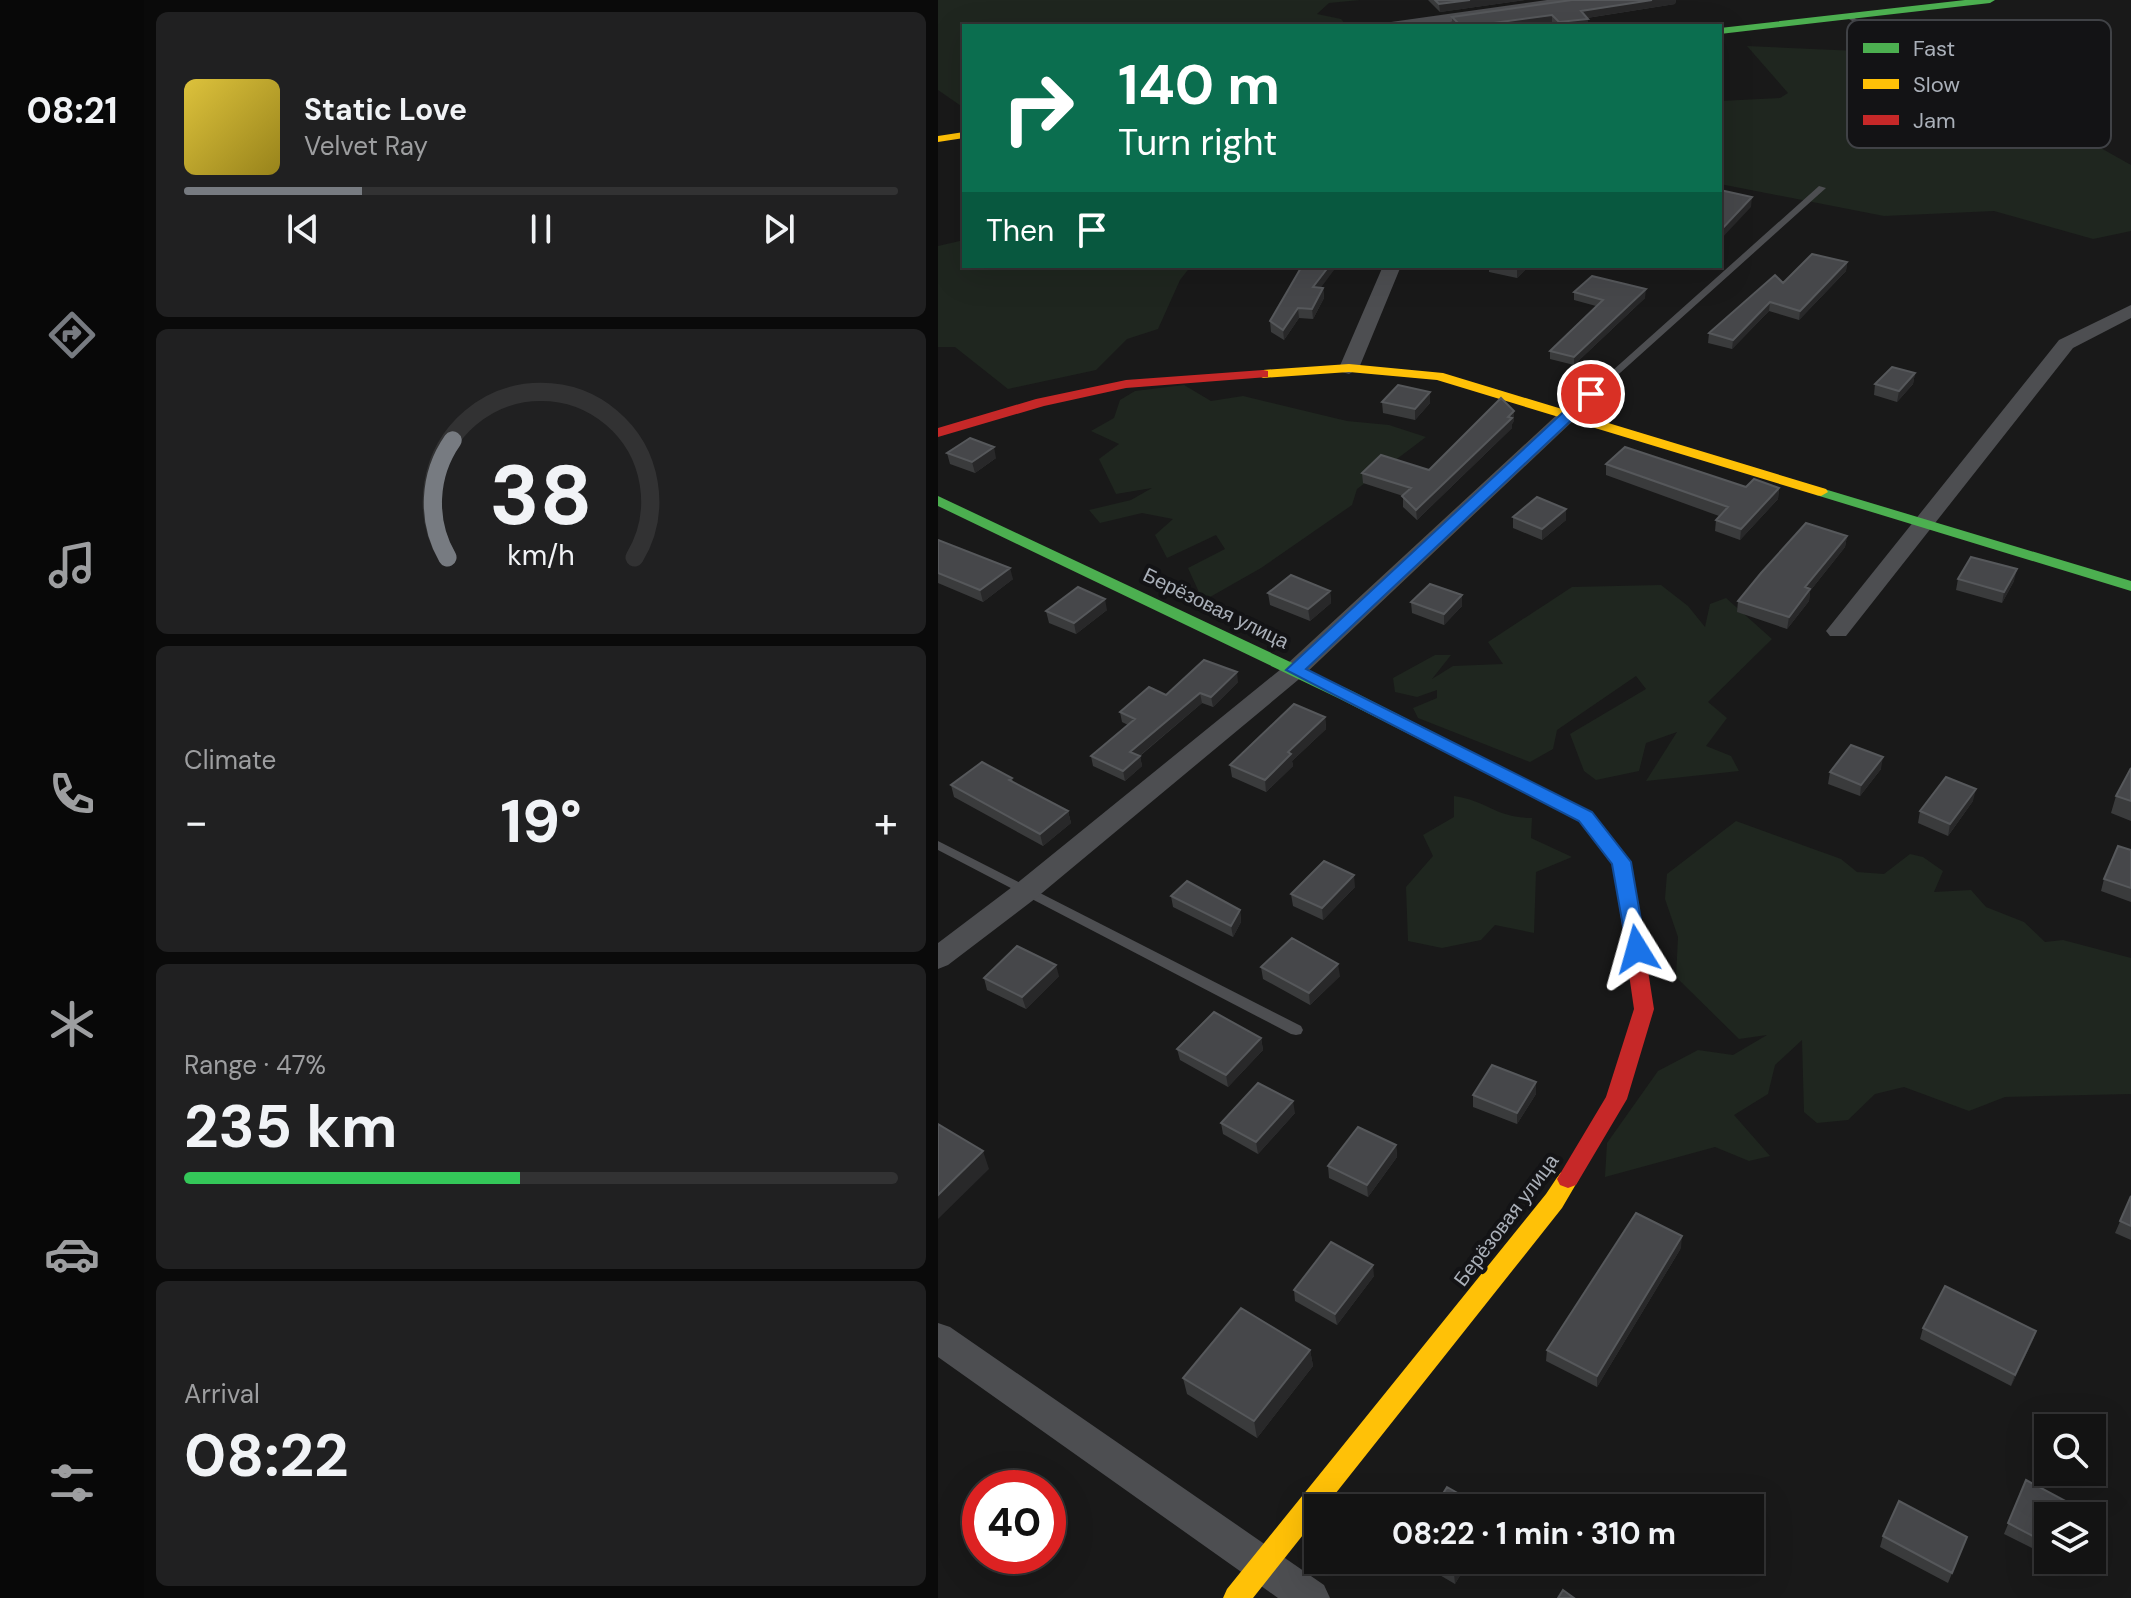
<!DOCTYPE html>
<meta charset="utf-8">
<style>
body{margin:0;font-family:"DM Sans",sans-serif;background:#202021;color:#f1f3f6;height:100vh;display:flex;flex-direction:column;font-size:30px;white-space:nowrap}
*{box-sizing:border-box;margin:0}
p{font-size:26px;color:#9d9ea0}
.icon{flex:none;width:44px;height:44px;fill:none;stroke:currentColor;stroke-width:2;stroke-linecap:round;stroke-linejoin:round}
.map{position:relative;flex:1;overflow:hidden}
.side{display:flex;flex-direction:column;gap:12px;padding:12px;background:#0a0a0a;width:794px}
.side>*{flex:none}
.hud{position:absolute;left:24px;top:24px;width:760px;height:244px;border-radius:0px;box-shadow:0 8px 32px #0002,0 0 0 2px #323233;background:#0b6e4f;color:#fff;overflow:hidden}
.buttons{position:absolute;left:1096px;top:1414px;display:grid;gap:16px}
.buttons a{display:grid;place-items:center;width:72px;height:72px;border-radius:0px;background:#131313;box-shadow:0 8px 32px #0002,0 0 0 2px #323233;font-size:40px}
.speed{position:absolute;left:24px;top:1470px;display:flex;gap:16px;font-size:40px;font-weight:700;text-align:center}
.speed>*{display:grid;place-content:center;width:104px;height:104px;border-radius:50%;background:#131313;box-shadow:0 8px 32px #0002,0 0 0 2px #323233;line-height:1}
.speed .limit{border:12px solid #d22;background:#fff;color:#111}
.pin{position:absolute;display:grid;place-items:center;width:68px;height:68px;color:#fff;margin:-34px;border:4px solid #fff;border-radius:50%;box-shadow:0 2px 8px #0007}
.me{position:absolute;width:88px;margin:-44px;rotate:352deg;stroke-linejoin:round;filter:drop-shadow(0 0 6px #0008)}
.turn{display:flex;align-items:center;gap:28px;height:168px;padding:0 24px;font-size:36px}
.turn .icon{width:104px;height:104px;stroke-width:2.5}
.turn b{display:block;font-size:56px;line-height:68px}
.then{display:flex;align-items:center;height:76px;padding:0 24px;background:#0003;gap:16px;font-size:30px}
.big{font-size:60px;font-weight:700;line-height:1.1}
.side .tile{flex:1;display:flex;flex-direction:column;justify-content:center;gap:12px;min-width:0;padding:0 28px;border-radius:12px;background:#202021}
.side .dial{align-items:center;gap:0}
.dial svg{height:208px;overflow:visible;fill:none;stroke:#323233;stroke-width:7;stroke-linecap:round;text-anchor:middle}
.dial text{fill:#f1f3f6;stroke:none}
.song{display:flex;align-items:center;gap:24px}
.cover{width:96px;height:96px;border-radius:12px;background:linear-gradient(135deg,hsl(50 70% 55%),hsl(50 70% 35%))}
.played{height:8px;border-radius:4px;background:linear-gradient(90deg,#777b81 25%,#323233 25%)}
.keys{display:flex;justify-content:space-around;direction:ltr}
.heat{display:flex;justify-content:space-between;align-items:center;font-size:44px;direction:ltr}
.charge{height:12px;border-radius:6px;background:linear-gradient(90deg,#34c759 47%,#323233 0)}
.trip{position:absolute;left:366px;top:1494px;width:460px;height:80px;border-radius:0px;background:#131313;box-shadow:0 8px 32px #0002,0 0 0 2px #323233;font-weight:700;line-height:80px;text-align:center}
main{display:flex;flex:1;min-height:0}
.tab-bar{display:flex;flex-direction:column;width:144px;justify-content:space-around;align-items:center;background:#080808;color:#9d9ea0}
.tab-bar .icon{width:56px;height:56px}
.tab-bar .on{color:#777b81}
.tab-bar b{font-size:36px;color:#f1f3f6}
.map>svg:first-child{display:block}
</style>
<main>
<nav class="tab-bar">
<b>08:21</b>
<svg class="icon on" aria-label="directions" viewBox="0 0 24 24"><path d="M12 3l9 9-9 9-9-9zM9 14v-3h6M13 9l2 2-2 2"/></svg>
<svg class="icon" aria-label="music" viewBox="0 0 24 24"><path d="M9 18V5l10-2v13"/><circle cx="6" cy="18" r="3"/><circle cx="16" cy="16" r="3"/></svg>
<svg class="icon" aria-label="phone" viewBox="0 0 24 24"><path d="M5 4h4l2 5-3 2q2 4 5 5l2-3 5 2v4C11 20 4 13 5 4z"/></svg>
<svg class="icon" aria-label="climate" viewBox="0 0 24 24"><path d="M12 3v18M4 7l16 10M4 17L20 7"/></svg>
<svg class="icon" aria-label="car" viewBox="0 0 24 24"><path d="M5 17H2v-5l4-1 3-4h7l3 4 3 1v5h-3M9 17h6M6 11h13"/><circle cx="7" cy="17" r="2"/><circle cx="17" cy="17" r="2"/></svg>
<svg class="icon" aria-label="filters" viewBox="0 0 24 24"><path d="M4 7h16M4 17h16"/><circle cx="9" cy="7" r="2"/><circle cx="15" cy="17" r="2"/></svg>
</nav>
<section class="side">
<div class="tile">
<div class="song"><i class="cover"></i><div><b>Static Love</b><p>Velvet Ray</p></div></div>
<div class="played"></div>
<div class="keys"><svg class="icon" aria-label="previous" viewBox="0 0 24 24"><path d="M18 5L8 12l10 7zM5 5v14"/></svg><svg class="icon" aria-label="pause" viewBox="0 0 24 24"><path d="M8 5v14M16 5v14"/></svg><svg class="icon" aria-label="next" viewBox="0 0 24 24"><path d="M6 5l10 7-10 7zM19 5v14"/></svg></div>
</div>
<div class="tile dial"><svg viewBox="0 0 100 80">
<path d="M14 69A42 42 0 1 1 86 69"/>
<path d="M14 69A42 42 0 0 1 16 24" stroke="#777b81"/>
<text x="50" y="56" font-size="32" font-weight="700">38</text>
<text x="50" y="72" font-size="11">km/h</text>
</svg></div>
<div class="tile"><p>Climate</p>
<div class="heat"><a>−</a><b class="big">19°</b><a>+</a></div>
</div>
<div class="tile"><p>Range · 47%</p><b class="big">235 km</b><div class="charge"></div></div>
<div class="tile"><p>Arrival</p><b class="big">08:22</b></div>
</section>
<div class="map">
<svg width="1193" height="1598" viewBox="0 0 1193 1598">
<rect width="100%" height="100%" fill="#191919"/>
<!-- green -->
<path fill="#1f261f" d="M0 0H422L391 3 379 14 403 19 409 26H26V108L0 90Z
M809 46 920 51 949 63 984 71 1039 56 1081 102 1193 165V231L1155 239 1056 211 946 216 782 184V101L842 98 850 93Z
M26 240V266H253L242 280 220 329 189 339 158 370 70 389 17 347H0V246Z
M246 385 273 401 305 396 409 421 451 425 488 437 419 489 414 505 323 568 265 601 250 568 287 549 278 535 229 558 217 535 235 519 204 513 162 523 151 510 193 500 214 488 178 494 161 459 181 444 153 431 176 418 182 400 197 391Z
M723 585 750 606 767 627 772 604 788 598 834 639 770 702 789 718 768 746 793 756 801 771 708 781 739 732 708 743 701 771 658 780 646 771 632 734 708 689 698 676 619 730 615 749 592 762 480 718 475 708 499 698V690L479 697 457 692 455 678 497 655H513L494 679 515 666 565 664 550 642 634 587Z
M516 796C550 801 558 818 594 818L593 838 634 857 598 872 596 933 557 925 543 940 504 948 470 941 468 887 495 856 485 835 516 817Z
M798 821 903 859 919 872 946 874 972 854 985 857 1005 871 996 892 1033 890 1048 907 1086 922 1107 942 1125 940 1193 958V1094L1067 1097 1031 1111 966 1087 937 1094 910 1120 879 1123 866 1112 864 1040 837 1065 830 1094 796 1115 832 1156 811 1161 777 1147 667 1177 669 1143 720 1071 760 1050 795 1055 829 1035 801 1039 738 977 740 937 727 899 729 874Z"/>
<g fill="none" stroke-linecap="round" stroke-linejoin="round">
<!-- lane -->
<path fill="#4d4e51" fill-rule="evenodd" d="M906 14H910L937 31 932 32 906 16Z
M881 186 888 188 633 417H627V413Z
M0 841 363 1026 365 1030 363 1034 358 1035 353 1034 0 850Z"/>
<!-- street -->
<path fill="#4d4e51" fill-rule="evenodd" d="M609 0H646L639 4 484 26H446L453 22Z
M445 266H463L421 368 411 374 404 372 401 368Z
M1193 305V318L1135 348 908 636H892L888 631 892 626 1121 340Z
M630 409 640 415 637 419 366 675 98 898 10 965 0 969V943L78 884 348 665 623 411Z
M0 1323 12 1327 386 1585 392 1598H340L0 1357Z"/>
<!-- fast -->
<path fill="#4caf50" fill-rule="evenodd" d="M1027 0H1057L1052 3 782 34V28Z
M883 488 1193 581V591L878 495V489Z
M0 496 414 691 550 760 553 764 550 768H538L402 699 0 506Z"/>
<!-- slow -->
<path fill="#ffc107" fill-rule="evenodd" d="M26 132V138L0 142V136Z
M411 364 505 373 888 489 890 492 883 496 878 495 499 380 411 372 325 378 318 374 325 370Z
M630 1170 638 1173 641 1179 624 1208 386 1508H380V1516L315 1598H285L289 1589 608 1194 622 1173Z"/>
<!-- jam -->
<path fill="#c62828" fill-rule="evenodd" d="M325 370 330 371V377L188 388 106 406 0 437V428L98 399 188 380Z
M544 758 654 813 693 862 716 1009 689 1099 638 1185 630 1188 622 1185 619 1179 668 1097 696 1009 675 863 642 821 538 768 535 764 538 760Z"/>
</g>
<!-- wall -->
<path fill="#3a3b3c" d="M490 0H587L502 12Z
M634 0H738L737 4 649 18 650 26H617L614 23 593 26H515L514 25V17Z
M909 262 908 271 861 320 831 311 794 349 770 343 771 333 845 283Z
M551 266H591L579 278 551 272Z
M383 288H385L386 298 375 319 361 318 346 340 333 332 332 321Z
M636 292 707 298 636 365 612 359V351L658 306 636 300Z
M977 373 975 384 959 402 936 395 937 384Z
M444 402 492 403 477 420 445 413Z
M576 421 574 424V428L479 520 465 507V496L425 483 424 473 491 470Z
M9 453 58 458 37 473 12 464Z
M668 464 808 487 841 488 840 499 802 540 777 531 778 520 781 516 668 475Z
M575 517 628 520 604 540 575 528Z
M909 536 907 547 872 591 871 601 849 629 799 612 800 601Z
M0 540 75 579 45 602 0 583Z
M1020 579 1076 581 1064 603 1018 590Z
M392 591 393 603 372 621 332 605 330 593Z
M473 602 524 606 506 625 474 613Z
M169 610 138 634 111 623 108 611Z
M300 682 275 707 264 703 202 756 204 766 187 781 155 766 153 756 190 725 184 722 182 712 228 695Z
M387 717 388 729 354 761 355 766 328 792 294 777 292 765Z
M1193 768V821L1173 813 1178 796Z
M943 769 922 796 890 784 892 772Z
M74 778 75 782 130 811 133 823 105 846 16 797 13 785Z
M1035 801 1010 836 980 823 982 811Z
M1193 850V902L1163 891 1166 879Z
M417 887 385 920 355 906 353 894Z
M233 896 302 910 303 922 295 937 235 907Z
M323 967 402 976 372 1005 325 979Z
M121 976 88 1009 49 990 46 978Z
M323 1038 325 1050 290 1087 242 1060 239 1049Z
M598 1094 579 1124 535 1107V1095Z
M357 1113 320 1154 285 1134 283 1123Z
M458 1145 459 1157 430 1197 391 1178 390 1166Z
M1193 1196V1240L1177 1233Z
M743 1248 659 1387 608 1361 609 1350Z
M436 1276 399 1325 357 1301 356 1290Z
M985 1328 1098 1331 1094 1342 1073 1386 982 1339Z
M372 1350 375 1366 319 1438 249 1394 245 1378Z
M1088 1480 1110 1516V1556L1066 1534Z
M945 1536 1025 1547 1010 1583 942 1547Z
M476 1560H531L517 1584Z"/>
<!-- shaded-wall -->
<path fill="#282829" d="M532 0H587L502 12 501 4Z
M714 0H738L737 4 642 19 643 11Z
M614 15V23L593 26H534Z
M650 19V26H621V22Z
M814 197 813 207 782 240 783 230Z
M909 262 908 271 861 320 862 311Z
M391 266H399L376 297 375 287Z
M580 266H591L579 278V268Z
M385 288 386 298 375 319 374 309Z
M708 289 707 298 636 365V357Z
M832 302 831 311 794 349 795 340Z
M360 308 361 318 346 340 345 330Z
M977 373 975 384 959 402 961 391Z
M492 392V403L477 420V409Z
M576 411V421L574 424V428L479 520 478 510Z
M56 447 58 458 37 473 34 462Z
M841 488 840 499 802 540 803 529Z
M628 509V520L604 540V529Z
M909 536 907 547 872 591 871 601 849 629 851 617 867 587Z
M72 568 75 579 45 602 42 590Z
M1079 569 1076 581 1064 603 1066 592Z
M392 591 393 603 372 621 370 609Z
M524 595V606L506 625V614Z
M167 599 169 610 138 634 136 623Z
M299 672 300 682 275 707 273 697Z
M262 693 264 703 194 762 192 752Z
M387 717 388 729 354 761 355 766 328 792 327 780 350 752Z
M202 756 204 766 187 781 185 771Z
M945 757 943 769 922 796 923 785Z
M1038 789 1035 801 1010 836 1012 824Z
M130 811 133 823 105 846 102 834Z
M416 875 417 887 385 920 384 908Z
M302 910 303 922 295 937 293 926Z
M400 964 402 976 372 1005 371 993Z
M118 965 121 976 88 1009 84 997Z
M323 1038 325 1050 290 1087 288 1075Z
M598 1082V1094L579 1124V1113Z
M355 1101 357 1113 320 1154 318 1142Z
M458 1145 459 1157 430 1197 429 1185Z
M45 1151 51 1169 0 1219V1195Z
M744 1236 743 1248 659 1387V1376Z
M435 1265 436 1276 399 1325 397 1314Z
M1098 1331 1094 1342 1073 1386 1077 1375Z
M372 1350 375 1366 319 1438 316 1421Z
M524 1560H531L517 1584 516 1574Z"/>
<!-- building -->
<path fill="#46474a" stroke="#56585b" stroke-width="2" d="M497 0H532L501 4Z
M634 0H714L643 11 650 19 621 22 614 15 534 26H523L514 17Z
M782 190 814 197 783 230H782Z
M874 254 909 262 862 311 832 302 795 340 771 333 837 275 845 283Z
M364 266H391L375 287 385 288 374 309 360 308 345 330 332 321Z
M654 276 708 289 636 357 612 351 665 300 636 292Z
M954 367 977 373 961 391 937 384Z
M460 385 492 392 477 409 444 402Z
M563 398 576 411 570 417 574 418 478 510 464 496 473 488 424 473 443 455 491 470Z
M32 438 56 447 34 462 9 453Z
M687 447 808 487 816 479 841 488 803 529 778 520 790 507 668 464Z
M599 497 628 509 604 529 575 517Z
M868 523 909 536 867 587 872 589 851 617 800 601 823 573Z
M0 540 72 568 42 590 0 573Z
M1033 557 1079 569 1066 592 1020 579Z
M353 575 392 591 370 609 330 593Z
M492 584 524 595 506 614 473 602Z
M140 587 167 599 136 623 108 611Z
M266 660 299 672 273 697 262 693 192 752 202 756 185 771 153 756 197 719 182 712 211 687 228 695Z
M356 704 387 717 350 752 353 754 327 780 292 765Z
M913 745 945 757 923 785 892 772Z
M44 762 74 778 71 780 130 811 102 834 13 785Z
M1193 768V801L1178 796Z
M1008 777 1038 789 1012 824 982 811Z
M1180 846 1193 850V888L1166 879Z
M386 861 416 875 384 908 353 894Z
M249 881 302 910 293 926 233 896Z
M354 938 400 964 371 993 323 967Z
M79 946 118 965 84 997 46 978Z
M276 1012 323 1038 288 1075 239 1049Z
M554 1065 598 1082 579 1113 535 1095Z
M320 1083 355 1101 318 1142 283 1123Z
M0 1124 45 1151 0 1195Z
M420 1127 458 1145 429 1185 390 1166Z
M1193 1196V1226L1182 1221Z
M698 1213 744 1236 659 1376 609 1350Z
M393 1242 435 1265 397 1314 356 1290Z
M1007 1286 1098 1331 1077 1375 985 1328Z
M303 1308 372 1350 316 1421 245 1378Z
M1088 1480 1133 1504 1129 1516H1110V1544L1070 1523Z
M509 1487 546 1508H496Z
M961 1501 1029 1537 1014 1573 945 1536Z
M493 1560H524L516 1574Z
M625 1590 636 1598H620Z"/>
<!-- route -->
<path fill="#1a73e8" stroke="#114b97" stroke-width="2" d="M653 390 658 391V397L368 669 654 812 693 862 708 949 706 954H692L689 949 674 864 641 821 348 670 648 391Z"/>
<g text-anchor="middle" stroke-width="8" stroke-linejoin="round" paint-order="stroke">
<!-- street labels -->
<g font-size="20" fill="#aab0b9" stroke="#131315">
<text transform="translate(278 608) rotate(26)" y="7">Берёзовая улица</text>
<text transform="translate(568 1220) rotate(-53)" y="7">Берёзовая улица</text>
</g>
</g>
<!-- legend -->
<rect x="909" y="20" width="264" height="128" rx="12" fill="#131315" stroke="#404246" stroke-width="2"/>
<rect x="925" y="43" width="36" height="10" fill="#4caf50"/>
<rect x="925" y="79" width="36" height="10" fill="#ffc107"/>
<rect x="925" y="115" width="36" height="10" fill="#c62828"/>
<g font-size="22" fill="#aab0b9">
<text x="975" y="56">Fast</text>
<text x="975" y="92">Slow</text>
<text x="975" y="128">Jam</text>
</g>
</svg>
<div class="buttons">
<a><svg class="icon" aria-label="search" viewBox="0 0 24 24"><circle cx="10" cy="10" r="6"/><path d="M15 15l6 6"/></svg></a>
<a><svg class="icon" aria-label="layers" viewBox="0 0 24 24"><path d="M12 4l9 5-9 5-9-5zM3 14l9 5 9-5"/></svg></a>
</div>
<div class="speed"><div class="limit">40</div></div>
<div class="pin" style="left:653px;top:394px;background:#d93025"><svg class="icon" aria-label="arrive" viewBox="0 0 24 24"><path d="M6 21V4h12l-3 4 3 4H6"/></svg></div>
<svg class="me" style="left:699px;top:949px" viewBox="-20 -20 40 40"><path d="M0-17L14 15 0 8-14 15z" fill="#1a73e8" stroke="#fff" stroke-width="4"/></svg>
<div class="trip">08:22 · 1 min · 310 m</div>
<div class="hud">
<div class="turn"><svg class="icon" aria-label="right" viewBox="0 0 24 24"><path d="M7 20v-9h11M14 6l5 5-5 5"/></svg><div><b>140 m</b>Turn right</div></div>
<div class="then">Then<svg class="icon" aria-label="arrive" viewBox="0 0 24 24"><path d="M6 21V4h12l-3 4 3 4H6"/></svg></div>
</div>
</div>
</main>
